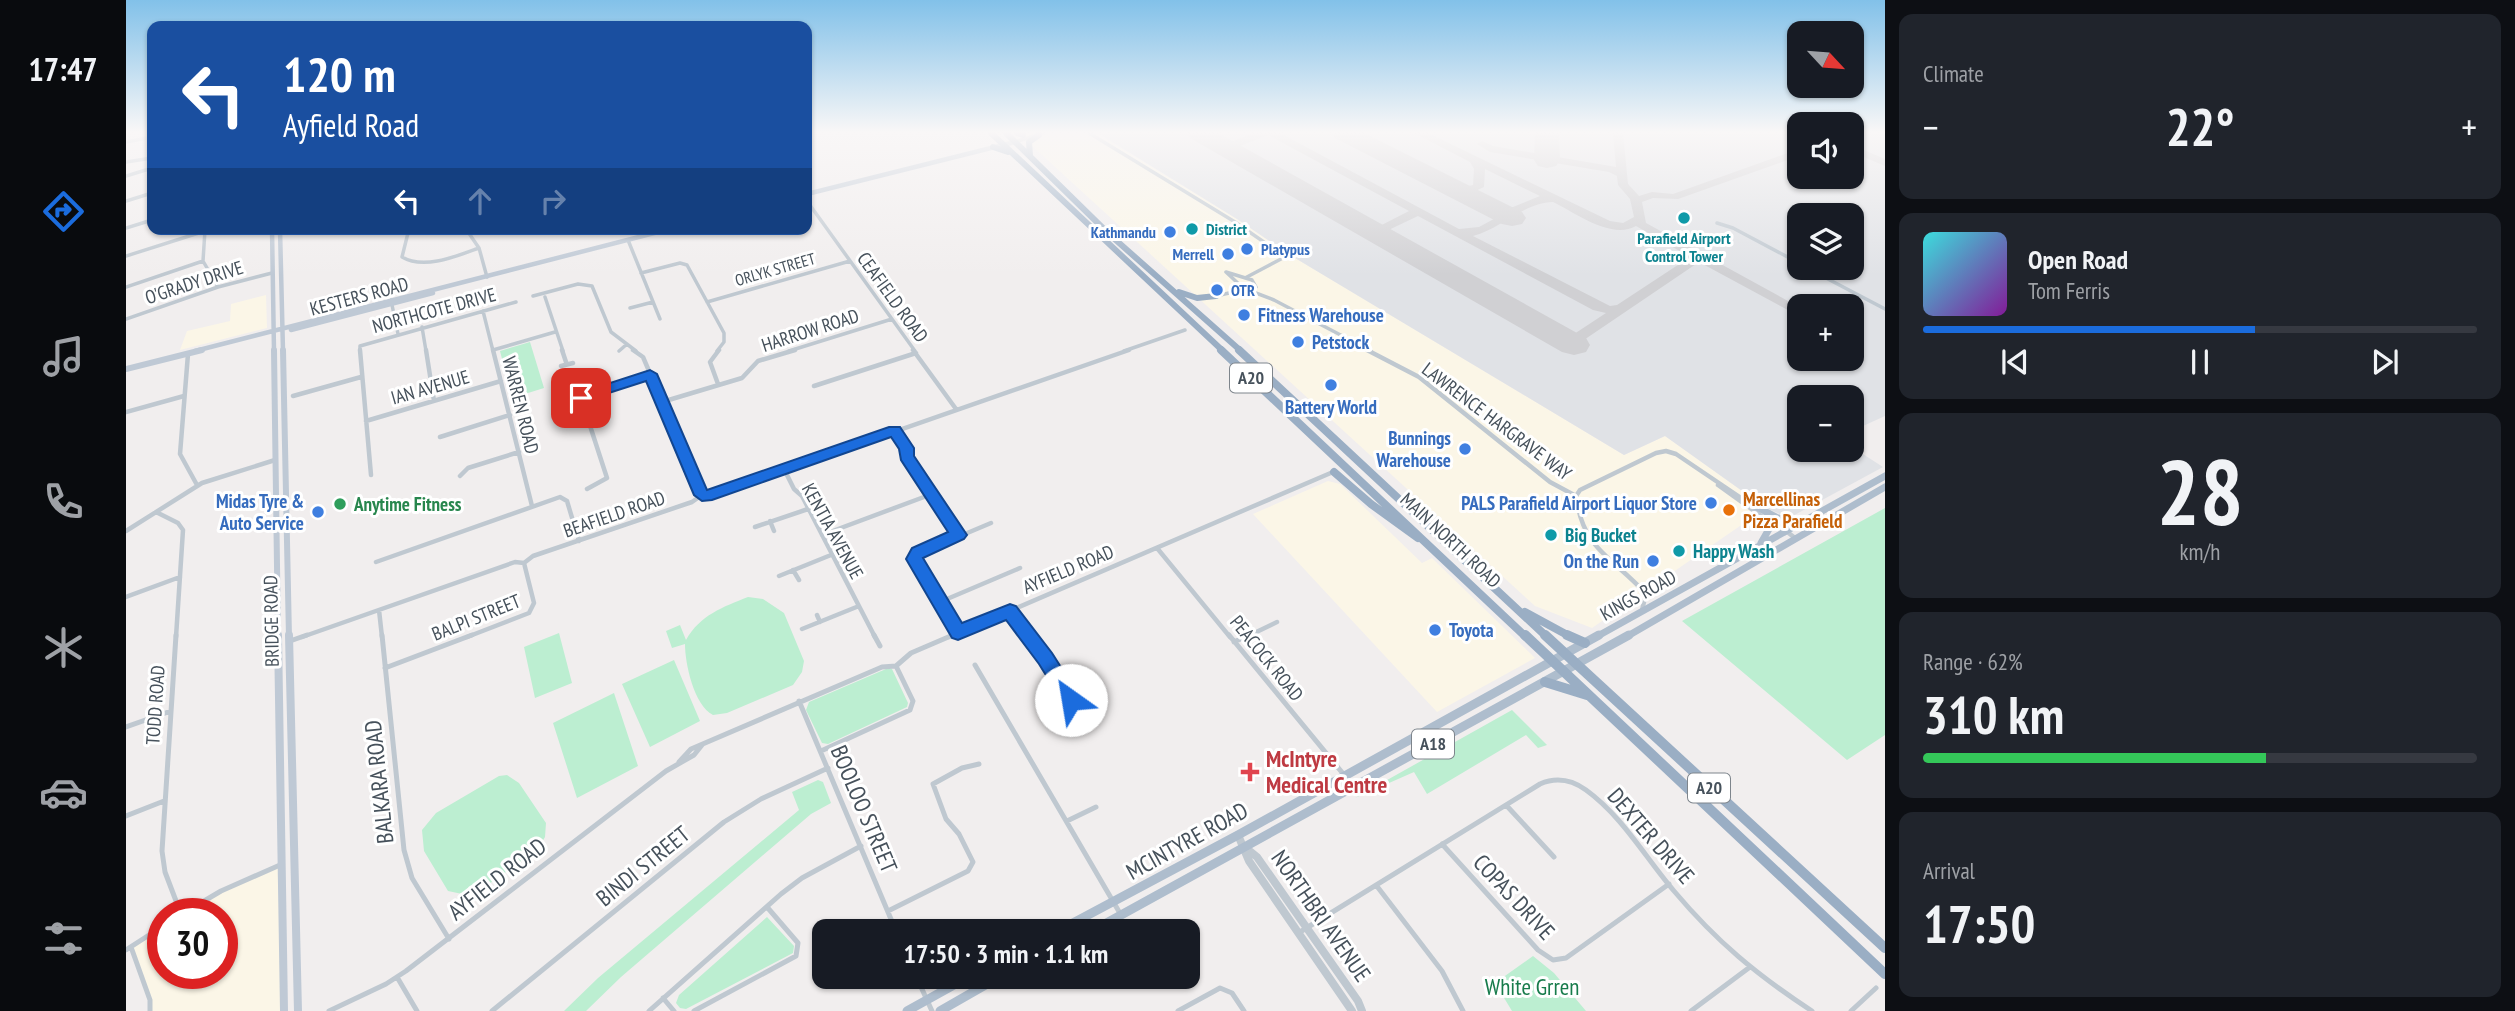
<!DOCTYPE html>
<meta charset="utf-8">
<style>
body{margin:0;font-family:"PT Sans Narrow",sans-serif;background:#20242c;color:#f1f3f6;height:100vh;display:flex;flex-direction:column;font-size:26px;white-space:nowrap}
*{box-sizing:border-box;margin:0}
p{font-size:23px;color:#9ea1a6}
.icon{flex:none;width:38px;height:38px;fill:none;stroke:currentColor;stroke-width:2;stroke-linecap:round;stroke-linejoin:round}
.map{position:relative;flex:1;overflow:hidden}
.sheet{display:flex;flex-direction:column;gap:14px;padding:14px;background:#0d0f14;width:630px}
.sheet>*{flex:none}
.banner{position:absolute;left:21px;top:21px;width:665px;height:214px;border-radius:14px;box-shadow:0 2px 5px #0004;background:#1a4fa0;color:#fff;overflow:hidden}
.needle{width:46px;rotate:116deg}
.tools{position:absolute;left:1661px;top:21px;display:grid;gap:14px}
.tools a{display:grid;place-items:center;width:77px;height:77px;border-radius:14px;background:#171b24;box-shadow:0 2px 5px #0004;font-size:35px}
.speed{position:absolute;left:21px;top:898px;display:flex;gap:14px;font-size:35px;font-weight:700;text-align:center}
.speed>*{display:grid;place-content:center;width:91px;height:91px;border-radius:50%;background:#171b24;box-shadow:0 2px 5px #0004;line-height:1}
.speed .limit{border:10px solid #d22;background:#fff;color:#111}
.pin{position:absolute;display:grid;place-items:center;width:60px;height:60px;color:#fff;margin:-30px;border-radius:14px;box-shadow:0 4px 10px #0006}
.me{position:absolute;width:77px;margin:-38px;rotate:328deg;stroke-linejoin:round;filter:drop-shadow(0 0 5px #0008)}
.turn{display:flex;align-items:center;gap:24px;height:147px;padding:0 21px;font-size:32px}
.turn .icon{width:91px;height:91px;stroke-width:2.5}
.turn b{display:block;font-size:49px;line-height:60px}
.lanes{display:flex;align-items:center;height:66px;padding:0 21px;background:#0003;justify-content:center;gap:35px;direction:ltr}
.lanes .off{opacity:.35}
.big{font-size:52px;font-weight:800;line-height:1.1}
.sheet .card{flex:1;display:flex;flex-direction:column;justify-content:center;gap:10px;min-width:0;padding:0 24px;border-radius:14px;background:#20242c}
.sheet .dial{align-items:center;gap:0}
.dial b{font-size:91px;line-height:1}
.song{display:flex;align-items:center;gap:21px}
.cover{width:84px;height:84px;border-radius:10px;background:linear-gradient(135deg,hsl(180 70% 55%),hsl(290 70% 35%))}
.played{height:7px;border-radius:4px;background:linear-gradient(90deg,#1b6cdd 60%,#363941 60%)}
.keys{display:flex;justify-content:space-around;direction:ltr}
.heat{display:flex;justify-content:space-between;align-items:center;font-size:38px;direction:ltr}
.charge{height:10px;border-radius:5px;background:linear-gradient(90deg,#34c759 62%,#363941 0)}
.trip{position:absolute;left:686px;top:919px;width:388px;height:70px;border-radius:14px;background:#171b24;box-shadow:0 2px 5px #0004;font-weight:800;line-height:70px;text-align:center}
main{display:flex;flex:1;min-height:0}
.menu{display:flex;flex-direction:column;width:126px;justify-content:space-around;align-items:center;background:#090b0e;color:#9ea1a6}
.menu .icon{width:49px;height:49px}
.menu .on{color:#1b6cdd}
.menu b{font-size:32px;color:#f1f3f6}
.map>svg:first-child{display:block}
</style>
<main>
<nav class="menu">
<b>17:47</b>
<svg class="icon on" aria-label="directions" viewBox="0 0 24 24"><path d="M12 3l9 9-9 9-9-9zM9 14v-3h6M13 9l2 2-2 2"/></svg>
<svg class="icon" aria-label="music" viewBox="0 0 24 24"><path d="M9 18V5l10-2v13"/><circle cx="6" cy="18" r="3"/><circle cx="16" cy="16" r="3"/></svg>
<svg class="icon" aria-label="phone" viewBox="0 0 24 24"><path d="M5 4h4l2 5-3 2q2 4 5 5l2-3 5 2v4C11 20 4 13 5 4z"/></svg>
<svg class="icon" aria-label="climate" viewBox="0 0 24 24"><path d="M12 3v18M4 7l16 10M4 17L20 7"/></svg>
<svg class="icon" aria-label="car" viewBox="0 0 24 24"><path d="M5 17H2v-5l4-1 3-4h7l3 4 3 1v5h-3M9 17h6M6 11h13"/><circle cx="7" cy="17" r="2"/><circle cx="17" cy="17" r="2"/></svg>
<svg class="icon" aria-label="filters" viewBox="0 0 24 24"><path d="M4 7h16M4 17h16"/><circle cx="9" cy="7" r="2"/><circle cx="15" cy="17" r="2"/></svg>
</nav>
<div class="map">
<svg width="1759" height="1011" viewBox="0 0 1759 1011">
<rect width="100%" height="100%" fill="#f1eeee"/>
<!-- commercial -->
<path fill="#fbf6e7" d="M892 133H970L1111 219 1164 255 1498 455 1539 436 1640 508 1466 628 1409 606Z
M140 295 141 328 54 350 61 331 104 321 105 304Z
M1202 481 1214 484 1296 563 1306 558 1308 560 1409 658 1311 712 1127 514Z
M155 865 158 1011H24V1004L5 947 37 926V973H96V914L56 913 86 895Z"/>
<!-- airport -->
<path fill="#e0e2e6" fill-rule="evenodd" d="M972 133H1673V177H1726V133H1759V416L1726 431V397H1673V450H1726V447L1757 467 1663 518 1640 508 1539 436 1498 455 1164 255 1111 219ZM1673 215H1726V268H1673ZM1673 306H1726V359H1673Z"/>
<!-- green -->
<path fill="#bceed1" d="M404 342 418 388 386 398 374 351Z
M1759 508V735L1721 760 1556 621Z
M622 597 637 599 658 613 678 661 676 672 667 685 601 713 587 715C568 705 559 664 559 644L546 648 540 631 554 625 560 640C574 615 597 607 622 597Z
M433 633 446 683 409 698 398 647Z
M548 660 574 721 524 747 496 684Z
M760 669H766L782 703 781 707 702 744 696 743 680 710 683 702Z
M488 693 512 766 451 798 427 723Z
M1386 710 1421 745 1412 748 1400 735 1301 794 1288 772 1229 798Z
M381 775 393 783 420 823 419 837 412 849 353 891 341 895 322 891 298 851 296 830 310 813 373 776Z
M692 780 697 782 705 803 685 814 495 977 460 1011H438L472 978 673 810 666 792Z
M641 917 668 946 667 953 560 1009 554 1008 550 1003 553 995Z
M1407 956 1428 973 1460 1011H1386L1369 983Z"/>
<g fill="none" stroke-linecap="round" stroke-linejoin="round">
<!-- taxiway -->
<path fill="#d0d0d3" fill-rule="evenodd" d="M1128 133H1154L1333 229 1353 227 1377 214 1368 212 1336 197 1335 193 1320 189 1292 175V171C1312 169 1326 192 1347 185L1348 169 1344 162 1288 133H1302L1484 221 1497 223 1508 217 1504 199 1492 185 1491 176 1483 172 1364 152 1351 144 1356 141 1367 146 1490 167 1487 133H1497L1502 184 1513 196 1526 192 1547 194 1673 149V156L1552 199 1527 198 1516 202 1520 223 1673 307V316L1573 262 1449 346H1439V340L1480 313 1467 310 1292 216 1252 235H1244V231L1283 211 1142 135 1114 146 1113 151 1127 161 1122 164 1104 154 1103 149 1074 137 1079 134 1104 142ZM1359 169 1414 196 1387 207H1374L1345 193 1358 187ZM1427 202C1450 213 1485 240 1510 226L1564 257 1491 305 1484 306 1347 236C1376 228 1397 203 1427 202Z
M1214 133H1227L1246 145 1237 147Z
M1726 145 1759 159V166L1726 152Z"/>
<!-- runway -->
<path fill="#d0d0d3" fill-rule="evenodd" d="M1061 133H1092L1460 338 1464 345 1460 352 1448 355 1436 352 1064 138Z
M1206 133H1238L1396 212 1400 218 1396 224 1386 226 1376 224 1209 138Z
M1409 133H1433L1434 160 1430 166 1421 168 1412 166 1408 160Z"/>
<!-- minor-far2 -->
<path stroke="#bfc8d0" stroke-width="3.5" d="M963 133 1109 222 1155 254V259L1119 278
M0 142 26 137
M889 142 917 133
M0 162 26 158
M0 176 26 168
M0 201 26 193
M681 201 789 351
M1591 223 1607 228 1673 263
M0 228 26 220
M283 229 276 257C298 270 331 256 353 248
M340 229 353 248 361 277
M79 230 77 261 92 287
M502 240 534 319
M0 256 79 231
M1681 268 1759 309
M1100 272 1126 280 1130 287 1117 288Z
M515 273 554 263 561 265 598 333V342L591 351
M0 287 77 261
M1122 290 1148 300 1245 351
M407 296 452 284 466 286 485 332 510 351
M1090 296 1116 290
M419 297 437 351
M265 300 272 334
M581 302 724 261
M504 308 527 302
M357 311 367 351
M0 319 92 287 146 273
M296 327 300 351
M367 350 429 332
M234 351V346L390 302
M493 351 501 344
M663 351 766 319
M998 351 1059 330"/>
<!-- minor-far1 -->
<path stroke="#bfc8d0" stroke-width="4.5" d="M234 350 245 475
M300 350 308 401
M367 350 406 506
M436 350 440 362
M507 350 517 357 576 495
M787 350 830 409
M1241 350 1293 377 1424 482 1450 496C1457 551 1487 557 1520 594L1516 610
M62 354 54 454 71 485
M435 366 447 363
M592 384 584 362 593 350
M688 386 790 353
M167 396 235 377
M536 402 616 378 632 361 669 350
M0 412 58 396
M240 421 375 381
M769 431 781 448V457L833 535
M314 437 384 415
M658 469 668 489 676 496 749 637
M334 476 342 468 393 452
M1592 485 1659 533
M461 489 481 478 455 398 525 374
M1450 496 1454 490 1530 453 1540 451 1550 454 1624 504
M30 512 52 523 57 530 50 637
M1640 515 1669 538
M644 521 648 531
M629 527 682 509
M0 531 76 483 149 460
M696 535 806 494
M1031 548 1104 637
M250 562 434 497 441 501 453 541
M667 570 673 580
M653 576 705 555
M0 597 54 577
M814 602 894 568
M253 610 256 637
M884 611 903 637
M691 615 694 622
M676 629 733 606
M832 633 789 555 865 523
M176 637 389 562 398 563 407 556 566 502 576 495H587L1003 350
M341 637 403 613 408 603 398 563
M823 637 1207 472
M1120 637 1151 622"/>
<!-- minor -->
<path stroke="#bfc8d0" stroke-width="5" d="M50 635 36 851 39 872 55 914
M256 635 278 850 286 878 323 939
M748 635 754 646
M902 635 945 700
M1103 635 1228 787
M164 641 181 635
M1108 642 1123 635
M849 665 995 915
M770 666 785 653 827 635
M259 668 346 635
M673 701 770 931
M0 727 45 711
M695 751 784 710 787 701 770 666
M553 762 565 749 756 667 770 666
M1380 805 1428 857
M0 816 38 801
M941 821 970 807
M1316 844 1412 950 1427 960 1440 958 1543 884
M1250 885 1316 971 1337 1011
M762 911 842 871 847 862 833 834 820 819 807 784 836 768 853 764
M56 914 95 891 154 865
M1174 932 1414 784C1430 777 1446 780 1460 790 1496 816 1519 857 1548 891 1591 942 1631 975 1686 1011
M5 947 24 1000V1011
M0 950 37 926
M790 976 806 1011
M271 977 291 1011
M537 998 548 1011
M203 1011 260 984 280 971 540 771 568 755 576 745
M366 1011 598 822 635 799 702 768
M523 1011 655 894 676 878 735 846
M568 1011 670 956 672 943 641 907
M1052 1011 1094 988 1106 993 1118 1011
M1565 1011 1624 967
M1725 1011 1750 988"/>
<!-- tertiary -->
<path stroke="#bfc8d0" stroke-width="8" d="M1112 835 1123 861 1226 1011
M1120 848 1131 857 1232 1001 1236 1011"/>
<!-- secondary-far2 -->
<path stroke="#bfc9d5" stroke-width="4.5" d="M681 194 889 142
M146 229 148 351
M154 229 157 351
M165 330 307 293
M69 351 544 229"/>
<!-- secondary-far1 -->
<path stroke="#bfc9d5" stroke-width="6" d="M148 350 152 637
M157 350 163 637
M0 369 76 350"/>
<!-- secondary -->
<path stroke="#bfc9d5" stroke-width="8" d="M152 635 158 1011
M163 635 172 1011"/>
<!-- primary-far1 -->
<path stroke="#aebdcd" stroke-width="7" d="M1623 503 1652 518 1674 524
M1635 543 1643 529 1641 521
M1470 637 1759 476
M1500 637 1759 487"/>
<!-- primary -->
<path stroke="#aebdcd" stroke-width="9" d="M932 931 1112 835 1473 635
M966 931 1503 635
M781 1011 844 976
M814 1011 875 976"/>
<!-- trunk-far2 -->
<path stroke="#9aaec4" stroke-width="6" d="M865 133 1097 351
M880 133 983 234 1115 351
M891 133 897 135
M867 147 882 152
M904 156 903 142 913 135
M1053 292 1071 298 1090 296"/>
<!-- trunk-far1 -->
<path stroke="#9aaec4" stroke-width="8" d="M1095 350 1400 637
M1113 350 1421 637
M1208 472 1245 504 1292 538
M1399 612 1445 637"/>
<!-- trunk -->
<path stroke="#9aaec4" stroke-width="10" d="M1399 635 1759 974
M1419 635 1759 948
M1441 635 1459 643
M1419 682 1461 695"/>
</g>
<!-- sky -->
<linearGradient id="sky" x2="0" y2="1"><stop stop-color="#82c1e9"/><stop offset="0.48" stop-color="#f9f7f7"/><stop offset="1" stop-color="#f9f7f7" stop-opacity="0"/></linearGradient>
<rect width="1759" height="275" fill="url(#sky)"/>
<!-- route -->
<path fill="#1b6cdd" stroke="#124690" stroke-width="2" d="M524 370 531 374 581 490 763 427H774L788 448V456L841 535 838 539 797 558 836 623 884 604 890 606 926 653 952 694 955 700 952 706 945 708 939 706 913 664 880 620 832 640 826 638 780 559 786 548 822 532 775 460 773 449 765 437 586 500 576 501 568 495 520 381 455 402 447 398 450 394Z"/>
<!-- markers -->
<g fill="#0f9aa8" stroke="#fff" stroke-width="2.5">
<circle cx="1558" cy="218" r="7"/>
<circle cx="1066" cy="229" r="7"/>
<circle cx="1425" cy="535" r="7"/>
<circle cx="1553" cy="551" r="7"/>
</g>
<g fill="#3f7fe0" stroke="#fff" stroke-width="2.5">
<circle cx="1044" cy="232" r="7"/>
<circle cx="1121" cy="249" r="7"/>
<circle cx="1102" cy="254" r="7"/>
<circle cx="1091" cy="290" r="7"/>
<circle cx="1118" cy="315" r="7"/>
<circle cx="1172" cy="342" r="7"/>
<circle cx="1205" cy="385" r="7"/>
<circle cx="1339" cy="449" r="7"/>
<circle cx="1585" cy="503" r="7"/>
<circle cx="192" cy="512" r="7"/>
<circle cx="1527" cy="561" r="7"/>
<circle cx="1309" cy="630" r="7"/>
</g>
<circle fill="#2e9e5b" stroke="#fff" stroke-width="2.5" cx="214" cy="504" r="7"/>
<circle fill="#e8710a" stroke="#fff" stroke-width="2.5" cx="1603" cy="510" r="7"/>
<path fill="#e0444e" stroke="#fff" stroke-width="2.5" d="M1120.5 761.5h7v7h7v7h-7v7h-7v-7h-7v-7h7z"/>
<g text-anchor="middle" stroke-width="6" stroke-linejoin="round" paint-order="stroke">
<!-- far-culture labels -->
<g font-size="16" font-weight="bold" fill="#0d838f" stroke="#fff" text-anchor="start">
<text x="1080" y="235">District</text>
<text x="1558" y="244" text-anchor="middle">Parafield Airport<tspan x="1558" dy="18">Control Tower</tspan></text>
</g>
<!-- far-shop labels -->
<g font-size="16" font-weight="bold" fill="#366cbe" stroke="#fff" text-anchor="end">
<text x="1030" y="238">Kathmandu</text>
<text x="1135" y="255" text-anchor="start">Platypus</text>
<text x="1088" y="260">Merrell</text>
<text x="1105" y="296" text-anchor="start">OTR</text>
</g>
<!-- far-street labels -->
<g font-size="16" fill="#46515b" stroke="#fff">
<text transform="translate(649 269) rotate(-16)" y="6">ORLYK STREET</text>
</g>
<!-- shield labels -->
<g fill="#fff" stroke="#7e858c" stroke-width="2">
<rect x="1104" y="363.5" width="42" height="29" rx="5"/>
<rect x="1286" y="729.5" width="42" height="29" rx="5"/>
<rect x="1562" y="773.5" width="42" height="29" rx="5"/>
</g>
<g font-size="18" font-weight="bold" fill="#46515b">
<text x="1125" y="384">A20</text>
<text x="1307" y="750">A18</text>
<text x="1583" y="794">A20</text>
</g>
<!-- street labels -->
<g font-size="19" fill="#46515b" stroke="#fff">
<text transform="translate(68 282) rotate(-18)" y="7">O'GRADY DRIVE</text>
<text transform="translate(233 296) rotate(-15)" y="7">KESTERS ROAD</text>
<text transform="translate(767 297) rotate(54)" y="7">CEAFIELD ROAD</text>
<text transform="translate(308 310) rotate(-15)" y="7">NORTHCOTE DRIVE</text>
<text transform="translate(684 330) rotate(-18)" y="7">HARROW ROAD</text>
<text transform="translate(304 387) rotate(-16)" y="7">IAN AVENUE</text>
<text transform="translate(395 405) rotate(76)" y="7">WARREN ROAD</text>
<text transform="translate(1371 421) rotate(37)" y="7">LAWRENCE HARGRAVE WAY</text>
<text transform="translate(488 514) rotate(-19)" y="7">BEAFIELD ROAD</text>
<text transform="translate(707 531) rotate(61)" y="7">KENTIA AVENUE</text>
<text transform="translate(1325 540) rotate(43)" y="7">MAIN NORTH ROAD</text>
<text transform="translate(942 569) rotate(-23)" y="7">AYFIELD ROAD</text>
<text transform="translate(1512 595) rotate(-29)" y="7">KINGS ROAD</text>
<text transform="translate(350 617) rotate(-22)" y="7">BALPI STREET</text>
<text transform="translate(145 621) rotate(-91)" y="7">BRIDGE ROAD</text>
<text transform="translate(1141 658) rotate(51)" y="7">PEACOCK ROAD</text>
<text transform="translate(29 705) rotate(-86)" y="7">TODD ROAD</text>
</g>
<!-- shop labels -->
<g font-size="19" font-weight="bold" fill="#366cbe" stroke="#fff" text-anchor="end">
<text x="1132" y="322" text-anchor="start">Fitness Warehouse</text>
<text x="1186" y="349" text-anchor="start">Petstock</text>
<text x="1205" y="414" text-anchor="middle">Battery World</text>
<text x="1325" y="445">Bunnings<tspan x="1325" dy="22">Warehouse</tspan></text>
<text x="178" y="508">Midas Tyre &amp;<tspan x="178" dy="22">Auto Service</tspan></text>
<text x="1571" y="510">PALS Parafield Airport Liquor Store</text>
<text x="1513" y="568">On the Run</text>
<text x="1323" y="637" text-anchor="start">Toyota</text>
</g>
<!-- food labels -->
<g font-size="19" font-weight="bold" fill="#c56008" stroke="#fff" text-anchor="start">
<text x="1617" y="506">Marcellinas<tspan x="1617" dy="22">Pizza Parafield</tspan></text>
</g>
<!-- leisure labels -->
<g font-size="19" font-weight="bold" fill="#27864d" stroke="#fff" text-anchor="start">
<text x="228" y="511">Anytime Fitness</text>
</g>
<!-- culture labels -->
<g font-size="19" font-weight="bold" fill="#0d838f" stroke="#fff" text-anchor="start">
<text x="1439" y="542">Big Bucket</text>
<text x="1567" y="558">Happy Wash</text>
</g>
<!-- near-health labels -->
<g font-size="23" font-weight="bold" fill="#be3a42" stroke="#fff" text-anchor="start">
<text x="1140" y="767">McIntyre<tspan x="1140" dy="26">Medical Centre</tspan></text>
</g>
<!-- near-street labels -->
<g font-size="23" fill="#46515b" stroke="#fff">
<text transform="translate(253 782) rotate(-96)" y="8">BALKARA ROAD</text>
<text transform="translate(738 809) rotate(67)" y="8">BOOLOO STREET</text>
<text transform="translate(1525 836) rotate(49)" y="8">DEXTER DRIVE</text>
<text transform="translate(1061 841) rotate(-29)" y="8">MCINTYRE ROAD</text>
<text transform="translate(517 866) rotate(-39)" y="8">BINDI STREET</text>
<text transform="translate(371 879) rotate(-38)" y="8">AYFIELD ROAD</text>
<text transform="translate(1388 897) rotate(47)" y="8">COPAS DRIVE</text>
<text transform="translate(1195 916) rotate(55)" y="8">NORTHBRI AVENUE</text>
</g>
<!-- near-park labels -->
<g font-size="23" fill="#187c4c" stroke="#fff">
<text x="1406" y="995">White Grren</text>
</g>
</g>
</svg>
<div class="tools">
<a><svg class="needle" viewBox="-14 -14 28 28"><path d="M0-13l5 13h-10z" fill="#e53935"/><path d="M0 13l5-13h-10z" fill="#9ea1a6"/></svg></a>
<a><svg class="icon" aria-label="sound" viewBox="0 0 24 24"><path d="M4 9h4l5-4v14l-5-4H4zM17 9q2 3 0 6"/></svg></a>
<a><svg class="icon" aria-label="layers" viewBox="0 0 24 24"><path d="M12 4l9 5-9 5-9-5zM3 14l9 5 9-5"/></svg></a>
<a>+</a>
<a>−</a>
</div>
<div class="speed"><div class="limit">30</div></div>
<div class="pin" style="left:455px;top:398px;background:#d93025"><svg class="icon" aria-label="arrive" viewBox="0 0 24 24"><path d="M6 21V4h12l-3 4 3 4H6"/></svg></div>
<svg class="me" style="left:945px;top:700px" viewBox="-20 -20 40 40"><circle r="19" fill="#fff"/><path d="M0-13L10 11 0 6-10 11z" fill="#1b6cdd"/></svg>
<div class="trip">17:50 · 3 min · 1.1 km</div>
<div class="banner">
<div class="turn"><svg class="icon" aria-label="left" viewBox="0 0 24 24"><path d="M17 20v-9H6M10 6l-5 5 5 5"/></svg><div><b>120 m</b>Ayfield Road</div></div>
<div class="lanes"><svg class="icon" aria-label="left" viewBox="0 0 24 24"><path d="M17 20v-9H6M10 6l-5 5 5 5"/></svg><svg class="icon off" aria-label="ahead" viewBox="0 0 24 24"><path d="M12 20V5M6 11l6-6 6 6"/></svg><svg class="icon off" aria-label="right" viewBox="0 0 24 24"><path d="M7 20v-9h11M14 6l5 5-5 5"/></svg></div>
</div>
</div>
<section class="sheet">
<div class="card"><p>Climate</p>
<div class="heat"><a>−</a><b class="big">22°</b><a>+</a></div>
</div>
<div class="card">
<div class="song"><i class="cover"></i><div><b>Open Road</b><p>Tom Ferris</p></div></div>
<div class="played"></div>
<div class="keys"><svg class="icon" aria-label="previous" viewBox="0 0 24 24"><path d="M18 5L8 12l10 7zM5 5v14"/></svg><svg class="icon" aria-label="pause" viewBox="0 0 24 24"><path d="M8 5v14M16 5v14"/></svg><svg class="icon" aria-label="next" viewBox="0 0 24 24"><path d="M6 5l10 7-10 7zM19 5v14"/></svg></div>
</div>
<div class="card dial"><b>28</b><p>km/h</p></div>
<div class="card"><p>Range · 62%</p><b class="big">310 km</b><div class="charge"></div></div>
<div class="card"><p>Arrival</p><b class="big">17:50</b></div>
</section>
</main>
